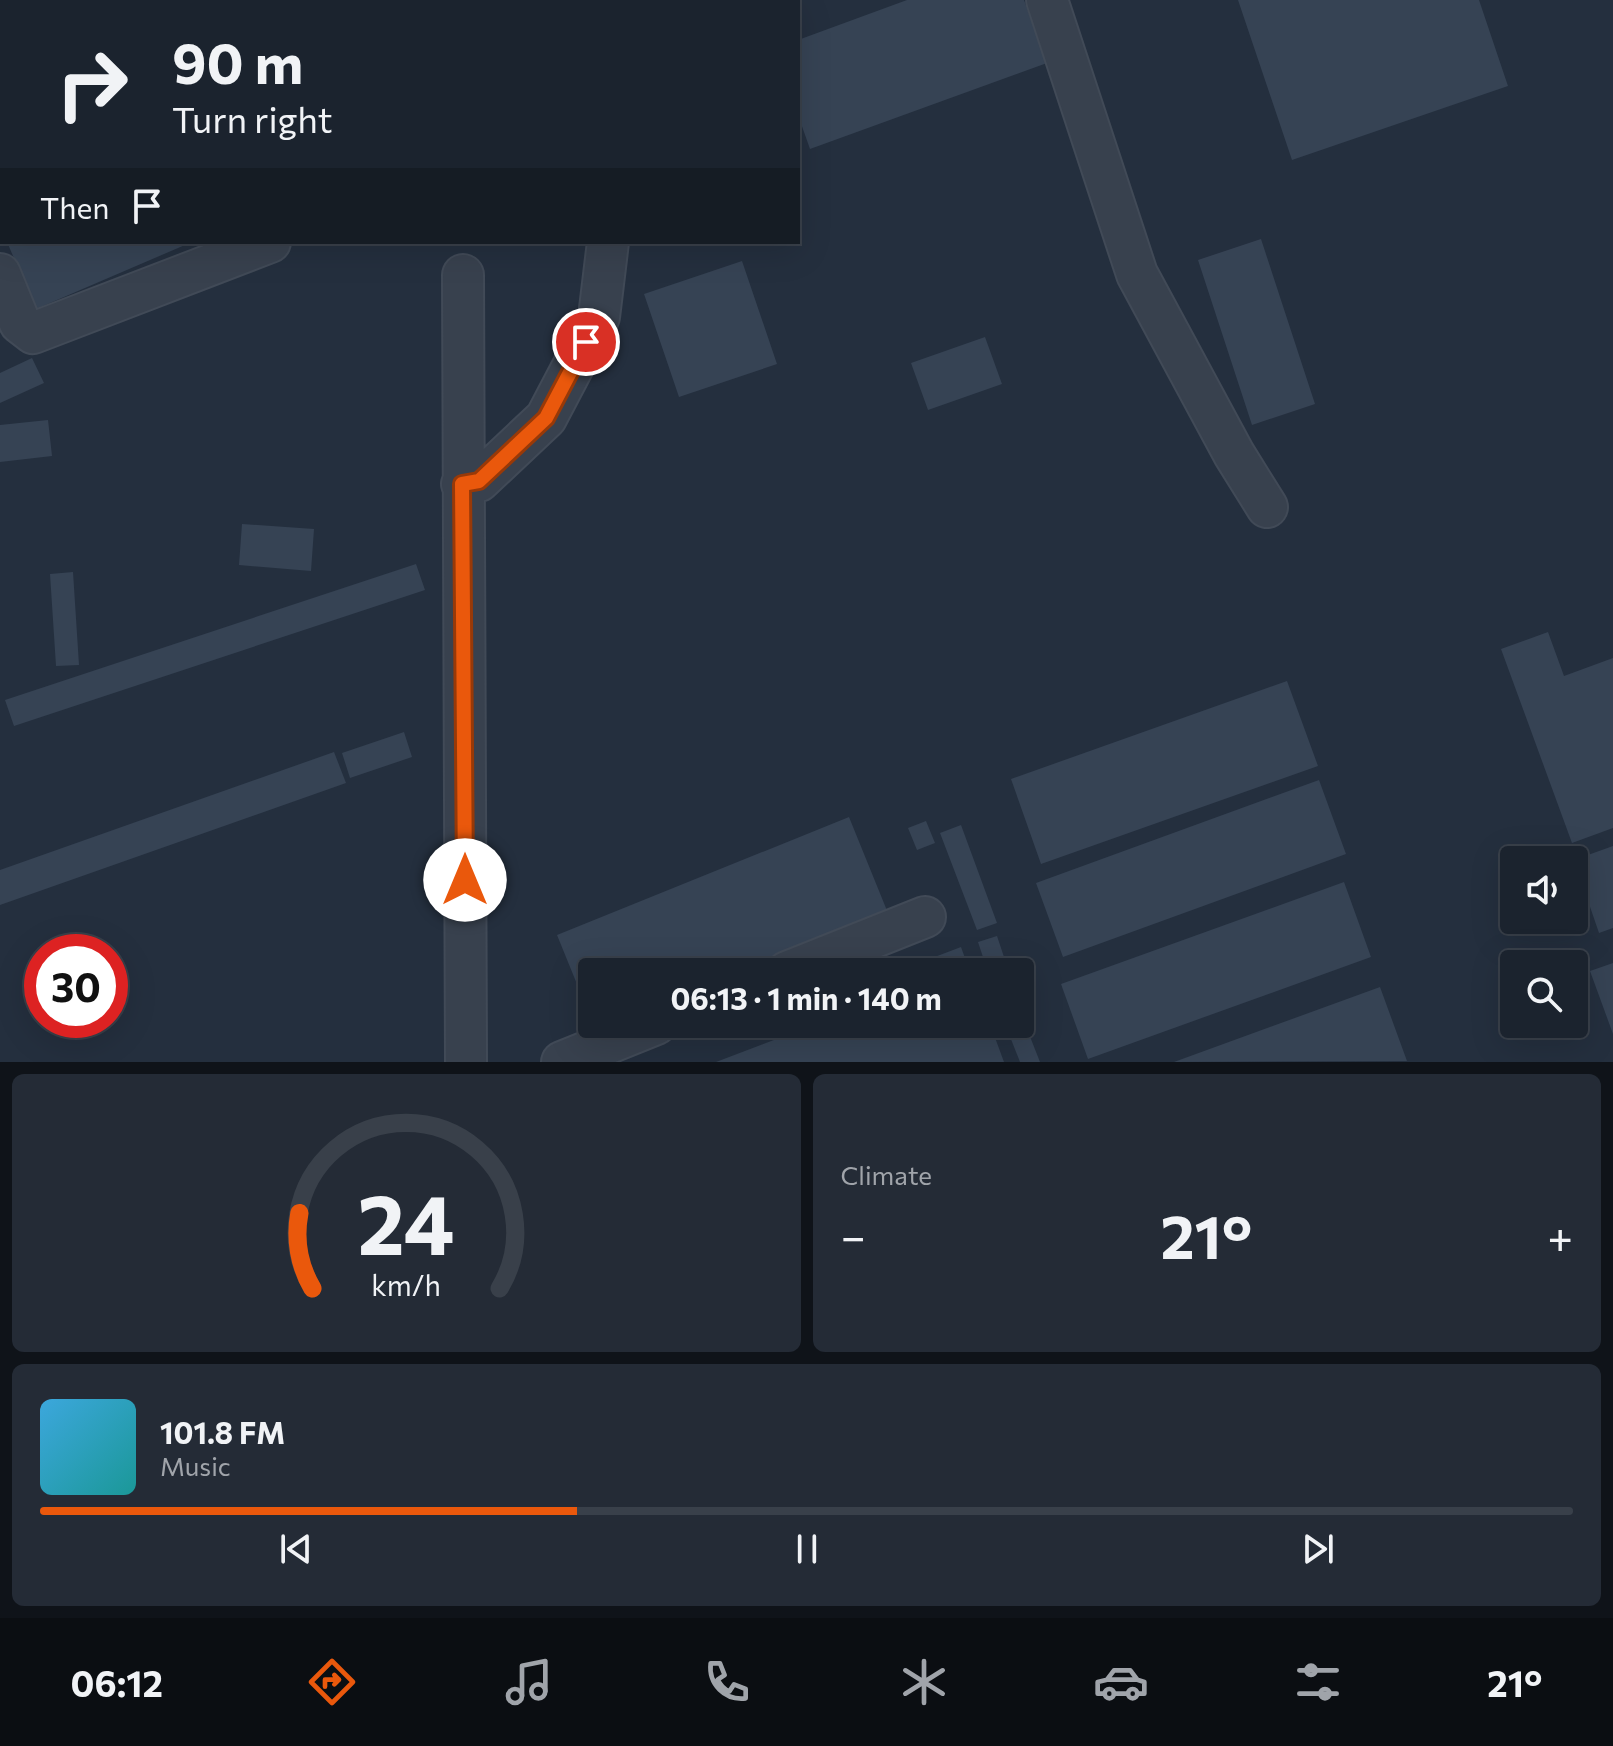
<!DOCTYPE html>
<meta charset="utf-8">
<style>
body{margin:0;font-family:Commissioner,sans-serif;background:#242b36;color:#f1f3f6;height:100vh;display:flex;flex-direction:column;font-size:30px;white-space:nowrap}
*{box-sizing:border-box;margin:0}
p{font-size:26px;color:#a0a4aa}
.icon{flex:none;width:44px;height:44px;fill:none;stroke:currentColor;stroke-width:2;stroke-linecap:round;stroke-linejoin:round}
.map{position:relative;height:1062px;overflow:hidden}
.panel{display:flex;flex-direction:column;gap:12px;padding:12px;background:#0f1319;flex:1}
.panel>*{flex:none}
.top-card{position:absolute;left:0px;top:0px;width:800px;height:244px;box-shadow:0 8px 32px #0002,0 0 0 2px #39404a;background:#1b232e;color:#f1f3f6;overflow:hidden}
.fabs{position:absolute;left:1500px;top:846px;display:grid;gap:16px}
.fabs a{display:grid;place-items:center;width:88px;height:88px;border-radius:8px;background:#1b232e;box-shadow:0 8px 32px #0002,0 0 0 2px #39404a;font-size:40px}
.speed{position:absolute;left:24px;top:934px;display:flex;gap:16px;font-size:40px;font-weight:700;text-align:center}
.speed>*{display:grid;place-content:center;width:104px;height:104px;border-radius:50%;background:#1b232e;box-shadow:0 8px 32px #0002,0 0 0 2px #39404a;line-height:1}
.speed .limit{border:12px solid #d22;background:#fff;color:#111}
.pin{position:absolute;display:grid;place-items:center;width:68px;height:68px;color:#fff;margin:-34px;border:4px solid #fff;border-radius:50%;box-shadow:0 2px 8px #0007}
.me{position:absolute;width:88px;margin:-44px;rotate:0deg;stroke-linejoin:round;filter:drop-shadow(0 0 6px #0008)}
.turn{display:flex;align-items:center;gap:28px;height:168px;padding:0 40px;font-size:36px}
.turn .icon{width:104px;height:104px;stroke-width:2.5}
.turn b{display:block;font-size:56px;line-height:68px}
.then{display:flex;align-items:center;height:76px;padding:0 40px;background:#0003;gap:16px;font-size:30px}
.big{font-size:60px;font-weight:700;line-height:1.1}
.panel .widget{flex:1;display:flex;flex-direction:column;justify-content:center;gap:12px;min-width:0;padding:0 28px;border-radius:12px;background:#242b36}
.panel .dial{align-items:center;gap:0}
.dial svg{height:208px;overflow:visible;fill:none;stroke:#39404a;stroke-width:7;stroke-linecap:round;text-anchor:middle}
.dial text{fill:#f1f3f6;stroke:none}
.song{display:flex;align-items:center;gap:24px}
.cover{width:96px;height:96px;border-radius:12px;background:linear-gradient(135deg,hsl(200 70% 55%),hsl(180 70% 35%))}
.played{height:8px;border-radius:4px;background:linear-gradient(90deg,#ea580c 35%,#39404a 35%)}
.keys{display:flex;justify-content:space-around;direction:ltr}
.heat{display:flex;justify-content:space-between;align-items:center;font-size:44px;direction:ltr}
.panel .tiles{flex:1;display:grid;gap:12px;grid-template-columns:1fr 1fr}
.widget:last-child{grid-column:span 2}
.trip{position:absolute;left:578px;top:958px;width:456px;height:80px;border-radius:8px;background:#1b232e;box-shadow:0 8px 32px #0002,0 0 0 2px #39404a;font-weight:700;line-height:80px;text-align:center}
.menu{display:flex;height:128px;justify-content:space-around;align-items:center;background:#0b0e12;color:#a0a4aa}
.menu .icon{width:56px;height:56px}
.menu .selected{color:#ea580c}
.menu b{font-size:36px;color:#f1f3f6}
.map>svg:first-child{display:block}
</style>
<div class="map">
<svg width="1613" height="1062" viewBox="0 0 1613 1062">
<rect width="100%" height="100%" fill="#242f3e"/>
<!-- building -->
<path fill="#364354" d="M907 0H1024L1047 63 810 149 798 115V40Z
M1238 0H1479L1508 86 1292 160Z
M1261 239 1315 404 1252 425 1198 260Z
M7 242H192L36 309Z
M742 261 777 364 679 397 644 294Z
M985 337 1002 384 928 410 911 363Z
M32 358 44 383 0 403V373Z
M48 420 52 456 0 462V425Z
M242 524 314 529 311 571 239 565Z
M416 564 425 590 14 726 5 700Z
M73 572 79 665 56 666 50 574Z
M1548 632 1564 676 1613 658V828L1572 843 1501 649Z
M1287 681 1318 766 1041 864 1011 779Z
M404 732 412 757 350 778 342 753Z
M334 752 346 783 0 905V870Z
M1319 780 1346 854 1063 957 1036 883Z
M849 817 890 918 757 972H592V1021L557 935Z
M926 821 935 843 917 850 908 828Z
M961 825 997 923 977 930 940 833Z
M1613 846V928L1599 933 1574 860Z
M1344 882 1371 957 1088 1059 1061 984Z
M997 936 1009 972H988L978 942Z
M961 947 970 972H895Z
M1613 963V1034L1590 971Z
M1380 987 1407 1061 1175 1062H1174Z
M1020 1011 1040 1062H1020L1005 1024H1020Z
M816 1024H990L1004 1062H716Z"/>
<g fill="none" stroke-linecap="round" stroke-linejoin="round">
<!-- minor casing -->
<g stroke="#414a57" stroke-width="44">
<path id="minor" d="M1047 0 1137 274 1234 454 1267 507
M136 2 141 0
M0 63 2 62
M0 274 20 323 33 333 270 242
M463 275 466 1062
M462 484 479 481 546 418 599 317 608 242
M787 972 925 917
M562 1062 656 1024"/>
</g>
<!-- path -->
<path stroke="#3f5557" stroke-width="5" stroke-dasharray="6 6" stroke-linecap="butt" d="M453 0V2"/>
<!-- minor -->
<use href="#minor" stroke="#38414e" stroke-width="40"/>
</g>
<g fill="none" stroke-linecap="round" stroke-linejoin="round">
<!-- route casing -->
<g stroke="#983908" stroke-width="20">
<path id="route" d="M465 880 462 484 479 481 546 418 586 342"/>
</g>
<!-- route -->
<use href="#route" stroke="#ea580c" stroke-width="14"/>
</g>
</svg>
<div class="fabs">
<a><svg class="icon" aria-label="sound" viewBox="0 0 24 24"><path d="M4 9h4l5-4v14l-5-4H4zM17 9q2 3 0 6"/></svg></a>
<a><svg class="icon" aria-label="search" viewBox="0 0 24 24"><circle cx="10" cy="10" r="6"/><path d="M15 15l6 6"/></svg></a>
</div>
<div class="speed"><div class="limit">30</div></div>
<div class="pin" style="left:586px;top:342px;background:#d93025"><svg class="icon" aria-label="arrive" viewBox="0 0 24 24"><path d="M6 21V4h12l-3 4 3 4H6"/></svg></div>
<svg class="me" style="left:465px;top:880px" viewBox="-20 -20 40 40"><circle r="19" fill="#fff"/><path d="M0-13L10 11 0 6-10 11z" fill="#ea580c"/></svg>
<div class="trip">06:13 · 1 min · 140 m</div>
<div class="top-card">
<div class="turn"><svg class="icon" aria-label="right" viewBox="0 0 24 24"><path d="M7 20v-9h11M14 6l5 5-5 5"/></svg><div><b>90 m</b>Turn right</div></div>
<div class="then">Then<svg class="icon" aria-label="arrive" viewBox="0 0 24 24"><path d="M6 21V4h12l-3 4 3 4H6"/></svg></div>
</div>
</div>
<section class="panel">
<div class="tiles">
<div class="widget dial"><svg viewBox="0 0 100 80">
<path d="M14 69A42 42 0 1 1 86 69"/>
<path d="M14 69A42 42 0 0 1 9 40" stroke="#ea580c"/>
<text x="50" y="56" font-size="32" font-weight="700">24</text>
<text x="50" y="72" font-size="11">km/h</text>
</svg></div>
<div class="widget"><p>Climate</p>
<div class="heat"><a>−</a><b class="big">21°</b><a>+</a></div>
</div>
<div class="widget">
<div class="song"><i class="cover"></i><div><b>101.8 FM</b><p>Music</p></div></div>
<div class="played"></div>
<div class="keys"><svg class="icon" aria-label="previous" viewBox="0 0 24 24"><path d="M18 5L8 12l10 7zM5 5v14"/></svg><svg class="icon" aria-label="pause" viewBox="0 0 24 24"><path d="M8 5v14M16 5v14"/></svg><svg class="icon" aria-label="next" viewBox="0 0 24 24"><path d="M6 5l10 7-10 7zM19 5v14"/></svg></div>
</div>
</div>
</section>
<nav class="menu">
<b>06:12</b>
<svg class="icon selected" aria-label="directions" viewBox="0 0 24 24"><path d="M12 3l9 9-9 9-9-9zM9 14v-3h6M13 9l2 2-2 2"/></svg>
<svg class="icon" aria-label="music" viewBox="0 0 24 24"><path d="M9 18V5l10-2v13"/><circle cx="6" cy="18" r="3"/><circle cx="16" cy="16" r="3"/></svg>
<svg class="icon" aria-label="phone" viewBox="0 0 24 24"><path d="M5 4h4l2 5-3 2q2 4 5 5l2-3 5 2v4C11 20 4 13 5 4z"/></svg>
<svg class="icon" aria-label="climate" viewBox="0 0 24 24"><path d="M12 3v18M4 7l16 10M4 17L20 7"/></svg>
<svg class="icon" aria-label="car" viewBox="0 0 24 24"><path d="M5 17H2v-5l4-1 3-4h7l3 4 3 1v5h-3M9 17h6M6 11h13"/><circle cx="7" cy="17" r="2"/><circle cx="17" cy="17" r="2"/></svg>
<svg class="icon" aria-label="filters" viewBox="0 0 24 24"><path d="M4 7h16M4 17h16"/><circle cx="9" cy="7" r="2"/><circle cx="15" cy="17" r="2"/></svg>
<b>21°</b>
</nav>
